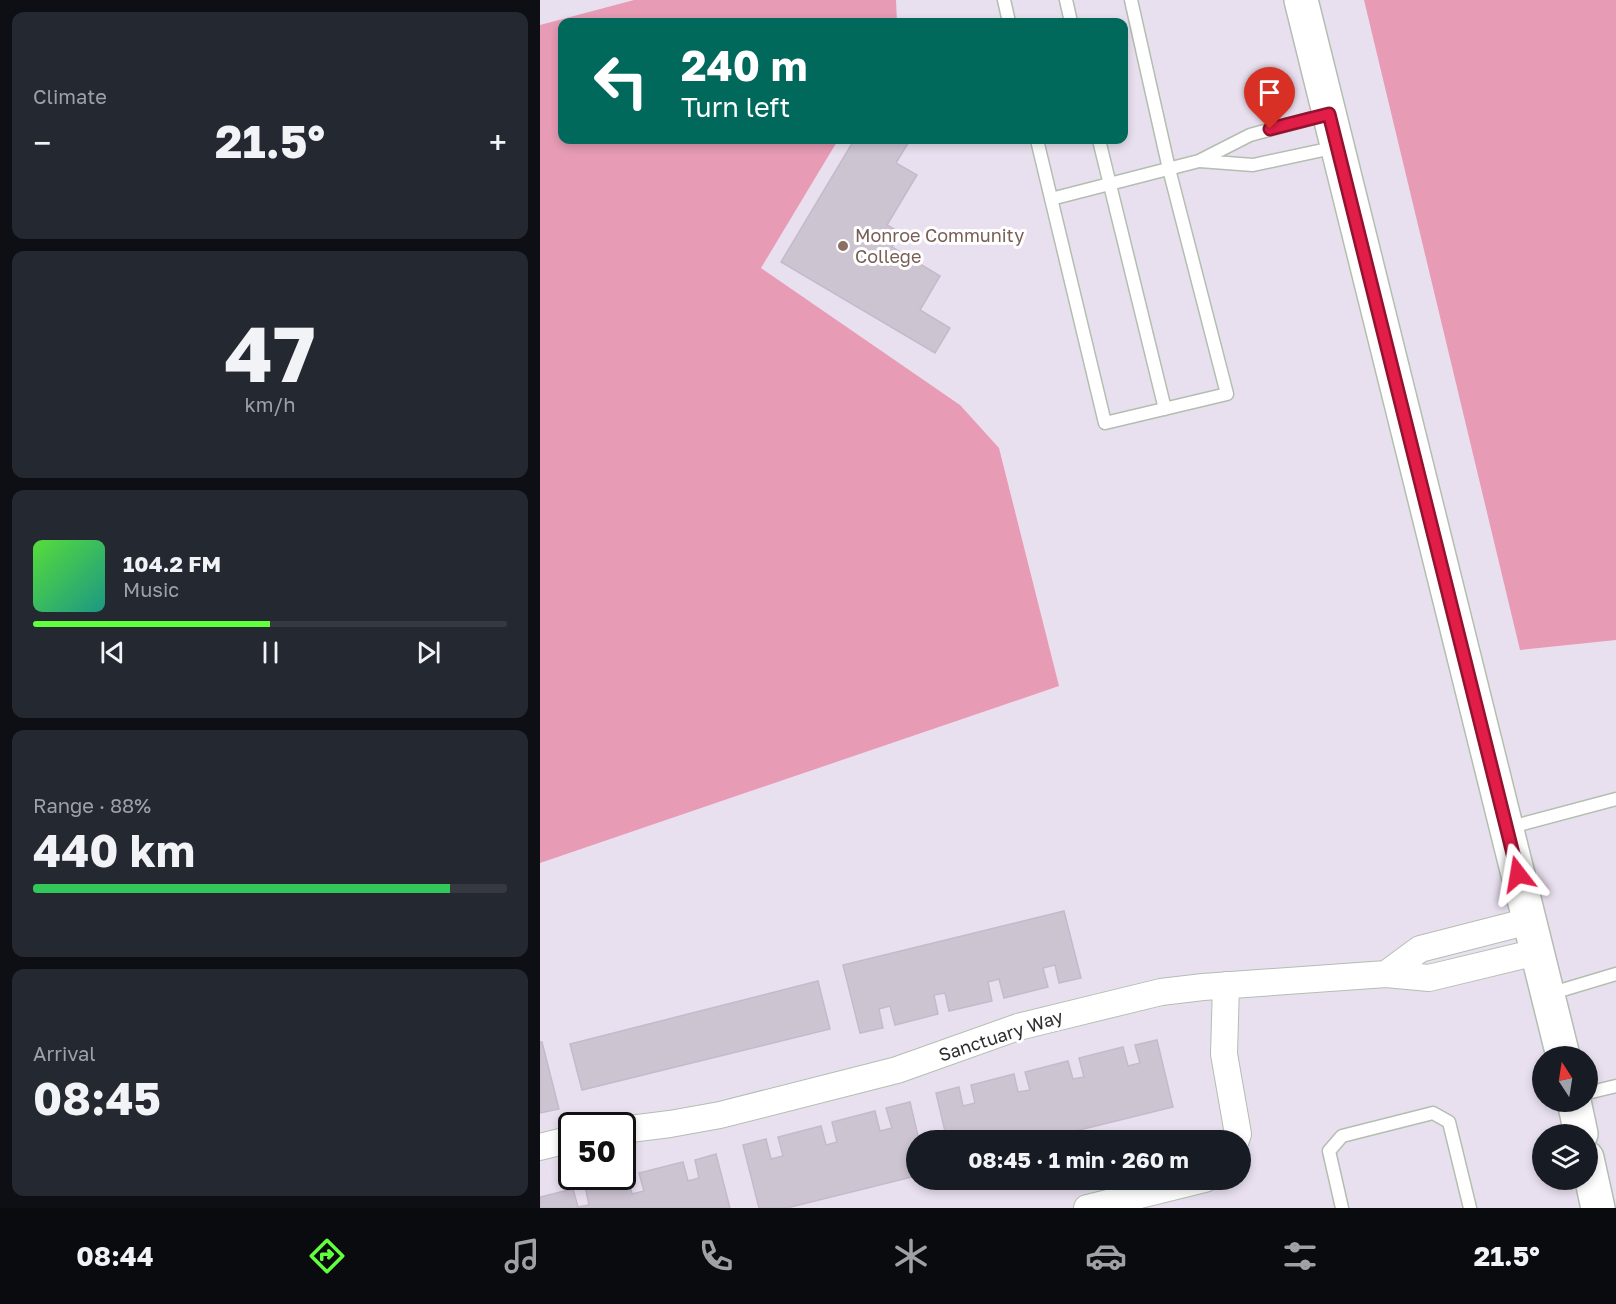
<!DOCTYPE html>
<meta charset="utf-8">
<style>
body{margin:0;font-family:"Golos Text",sans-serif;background:#242831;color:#f1f3f6;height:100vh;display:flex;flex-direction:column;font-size:22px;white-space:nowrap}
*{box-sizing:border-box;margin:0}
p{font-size:20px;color:#9ea1a6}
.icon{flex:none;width:33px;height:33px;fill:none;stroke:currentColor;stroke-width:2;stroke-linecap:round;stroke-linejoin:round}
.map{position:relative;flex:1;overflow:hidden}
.details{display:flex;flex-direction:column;gap:12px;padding:12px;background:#0d0f14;width:540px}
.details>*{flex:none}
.top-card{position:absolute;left:18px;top:18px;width:570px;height:126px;border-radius:12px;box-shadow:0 3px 9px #0003;background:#00695c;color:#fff;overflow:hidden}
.needle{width:39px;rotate:348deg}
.tools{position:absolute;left:992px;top:1046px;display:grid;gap:12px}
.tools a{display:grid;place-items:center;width:66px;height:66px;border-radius:50%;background:#171b24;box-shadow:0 3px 9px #0003;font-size:30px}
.speed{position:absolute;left:18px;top:1112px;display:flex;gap:12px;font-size:30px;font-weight:700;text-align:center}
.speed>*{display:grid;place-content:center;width:78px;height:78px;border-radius:50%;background:#171b24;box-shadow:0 3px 9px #0003;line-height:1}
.speed .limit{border:3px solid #111;border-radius:9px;background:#fff;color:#111}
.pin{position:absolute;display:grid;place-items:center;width:51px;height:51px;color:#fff;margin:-62px -26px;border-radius:50% 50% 50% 0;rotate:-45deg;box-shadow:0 0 6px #0007}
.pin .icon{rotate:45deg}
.me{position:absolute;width:66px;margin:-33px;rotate:346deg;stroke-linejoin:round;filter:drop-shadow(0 0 4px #0008)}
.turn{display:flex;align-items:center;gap:21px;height:126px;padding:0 24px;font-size:27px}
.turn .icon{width:78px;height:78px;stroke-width:2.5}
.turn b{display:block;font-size:42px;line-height:51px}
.big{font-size:45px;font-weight:700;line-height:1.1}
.details .tile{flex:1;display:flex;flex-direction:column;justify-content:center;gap:9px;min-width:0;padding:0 21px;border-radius:12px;background:#242831}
.details .dial{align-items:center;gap:0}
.dial b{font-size:78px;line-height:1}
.song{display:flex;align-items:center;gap:18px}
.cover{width:72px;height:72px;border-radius:9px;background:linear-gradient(135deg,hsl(110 70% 55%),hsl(170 70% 35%))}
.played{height:6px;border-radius:3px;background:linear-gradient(90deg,#61ff3d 50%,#363941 50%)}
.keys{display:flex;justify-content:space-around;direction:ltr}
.heat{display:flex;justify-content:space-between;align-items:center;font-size:33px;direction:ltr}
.charge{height:9px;border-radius:4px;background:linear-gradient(90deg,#34c759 88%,#363941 0)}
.trip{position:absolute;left:366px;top:1130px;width:345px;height:60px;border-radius:30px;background:#171b24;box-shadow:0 3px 9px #0003;font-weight:700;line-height:60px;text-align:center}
.menu{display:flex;height:96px;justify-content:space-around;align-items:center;background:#090b0e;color:#9ea1a6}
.menu .icon{width:42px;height:42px}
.menu .active{color:#61ff3d}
.menu b{font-size:27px;color:#f1f3f6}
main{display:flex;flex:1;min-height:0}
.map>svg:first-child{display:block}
</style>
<main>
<section class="details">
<div class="tile"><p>Climate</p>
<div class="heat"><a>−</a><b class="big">21.5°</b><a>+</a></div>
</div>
<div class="tile dial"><b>47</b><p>km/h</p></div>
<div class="tile">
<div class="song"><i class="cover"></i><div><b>104.2 FM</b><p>Music</p></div></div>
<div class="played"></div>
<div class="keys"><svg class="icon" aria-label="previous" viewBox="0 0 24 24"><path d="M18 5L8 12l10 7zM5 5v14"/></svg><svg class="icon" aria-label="pause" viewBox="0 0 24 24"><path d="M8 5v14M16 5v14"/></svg><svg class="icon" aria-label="next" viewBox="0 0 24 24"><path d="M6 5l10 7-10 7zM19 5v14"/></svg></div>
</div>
<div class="tile"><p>Range · 88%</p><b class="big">440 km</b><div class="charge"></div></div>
<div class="tile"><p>Arrival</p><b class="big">08:45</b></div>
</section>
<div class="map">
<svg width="1076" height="1208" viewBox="0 0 1076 1208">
<rect width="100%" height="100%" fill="#e9e0ef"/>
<!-- green -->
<path fill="#e79bb5" d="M94 0H356L357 22H22V140H298L221 268 420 405 459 448 519 686 0 863V25Z
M824 0H1076V640L980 650Z"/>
<!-- building -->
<path fill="#cdc4d2" stroke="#c5b9cb" stroke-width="1.5" d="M314 140H370L356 163 377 175 347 225 361 233 352 247 400 276 380 310 410 328 395 353 241 262Z
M524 911 541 978 519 983 515 965 503 968 508 987 464 998 459 979 448 982 452 1001 409 1011 405 993 394 995 398 1014 355 1025 350 1006 339 1009 343 1028 320 1033 303 965Z
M278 981 290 1029 42 1090 30 1044Z
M617 1040 633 1107 499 1140H407L396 1093 419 1087 423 1106 435 1103 431 1085 474 1074 478 1092 490 1090 485 1072 528 1061 533 1079 544 1077 539 1058 583 1047 588 1066 600 1063 595 1045Z
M0 1042H2L19 1109 0 1113Z
M370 1102 379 1140H376V1176L247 1208H219L203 1145 226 1139 231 1159 243 1156 238 1137 281 1126 286 1145 297 1142 292 1122 335 1111 340 1131 352 1128 346 1108Z
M176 1154 190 1208H0V1197L33 1189 38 1207 49 1205 45 1186 88 1176 92 1194 104 1191 99 1173 143 1162 148 1181 159 1178 155 1160Z"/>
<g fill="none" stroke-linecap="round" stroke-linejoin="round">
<!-- service casing -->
<g stroke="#b3beb0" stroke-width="15">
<path id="service" d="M464 0 469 22
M526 0 531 22
M497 140 565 423 687 394 629 169 591 0
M559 140 625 409
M660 161 713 165 797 147
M511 199 659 161 710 135 787 114
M967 828 1076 799
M1009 994 1076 974
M1047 1093 1076 1086
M802 1208 789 1151 802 1136 893 1113 909 1122 930 1208"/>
</g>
<!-- minor casing -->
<g stroke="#b3beb0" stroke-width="28">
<path id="minor" d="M846 974 880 949 989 921
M686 985 684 1054 698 1134 696 1140
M82 1130 130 1124 180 1115 357 1070 478 1027 621 992 663 987 846 974 889 978 997 952
M0 1147 32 1139
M547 1208 665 1179"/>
</g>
<!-- secondary casing -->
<g stroke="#b3beb0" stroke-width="36">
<path id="secondary" d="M761 0 1023 1056
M1034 1101 1041 1134
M1047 1158 1058 1208"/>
</g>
<!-- service -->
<use href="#service" stroke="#fff" stroke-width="12"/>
<!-- minor -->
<use href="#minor" stroke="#fff" stroke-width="26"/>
<!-- secondary -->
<use href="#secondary" stroke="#fff" stroke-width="33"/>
</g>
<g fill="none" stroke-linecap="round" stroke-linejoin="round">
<!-- route casing -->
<g stroke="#92132f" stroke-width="15">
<path id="route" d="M730 129 789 114 978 874"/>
</g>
<!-- route -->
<use href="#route" stroke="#e11d48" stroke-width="10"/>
</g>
<!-- markers -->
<circle fill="#8d6e63" stroke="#fff" stroke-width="2" cx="303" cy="246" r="6"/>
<g text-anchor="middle" stroke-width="6" stroke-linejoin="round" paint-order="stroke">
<!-- education labels -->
<g font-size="18" fill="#785e54" stroke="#fff" text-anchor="start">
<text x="315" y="242">Monroe Community<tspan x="315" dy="21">College</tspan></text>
</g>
<!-- street labels -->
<g font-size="18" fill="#2e2e2e" stroke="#fff">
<text transform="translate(461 1036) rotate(-18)" y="6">Sanctuary Way</text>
</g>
</g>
</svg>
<div class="tools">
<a><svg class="needle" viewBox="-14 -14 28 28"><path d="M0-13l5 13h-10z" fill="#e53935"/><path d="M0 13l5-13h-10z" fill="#9ea1a6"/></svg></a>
<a><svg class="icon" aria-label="layers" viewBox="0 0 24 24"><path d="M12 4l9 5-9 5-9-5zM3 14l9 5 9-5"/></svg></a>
</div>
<div class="speed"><div class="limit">50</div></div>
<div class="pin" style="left:730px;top:129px;background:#d93025"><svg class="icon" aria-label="arrive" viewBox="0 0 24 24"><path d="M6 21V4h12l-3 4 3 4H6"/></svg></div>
<svg class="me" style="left:978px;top:874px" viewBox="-20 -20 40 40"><path d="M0-17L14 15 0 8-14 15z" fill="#e11d48" stroke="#fff" stroke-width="4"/></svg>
<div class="trip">08:45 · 1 min · 260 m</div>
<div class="top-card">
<div class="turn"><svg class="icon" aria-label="left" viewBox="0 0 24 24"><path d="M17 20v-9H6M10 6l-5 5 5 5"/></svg><div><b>240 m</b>Turn left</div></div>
</div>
</div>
</main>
<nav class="menu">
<b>08:44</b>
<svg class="icon active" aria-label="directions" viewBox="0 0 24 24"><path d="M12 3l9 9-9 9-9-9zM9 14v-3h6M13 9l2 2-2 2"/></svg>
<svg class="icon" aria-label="music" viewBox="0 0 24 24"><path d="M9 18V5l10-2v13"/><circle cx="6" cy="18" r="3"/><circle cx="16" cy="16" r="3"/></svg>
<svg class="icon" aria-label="phone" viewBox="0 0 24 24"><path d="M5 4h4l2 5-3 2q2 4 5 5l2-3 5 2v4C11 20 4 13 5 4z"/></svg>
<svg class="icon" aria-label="climate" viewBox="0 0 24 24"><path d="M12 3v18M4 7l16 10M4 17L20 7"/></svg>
<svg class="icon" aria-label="car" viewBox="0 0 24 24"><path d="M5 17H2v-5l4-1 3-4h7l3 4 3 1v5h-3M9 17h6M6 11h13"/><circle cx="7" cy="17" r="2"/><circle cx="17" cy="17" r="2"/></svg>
<svg class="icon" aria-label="filters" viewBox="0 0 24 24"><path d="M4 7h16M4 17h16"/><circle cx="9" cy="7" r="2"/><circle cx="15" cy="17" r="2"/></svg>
<b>21.5°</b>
</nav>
